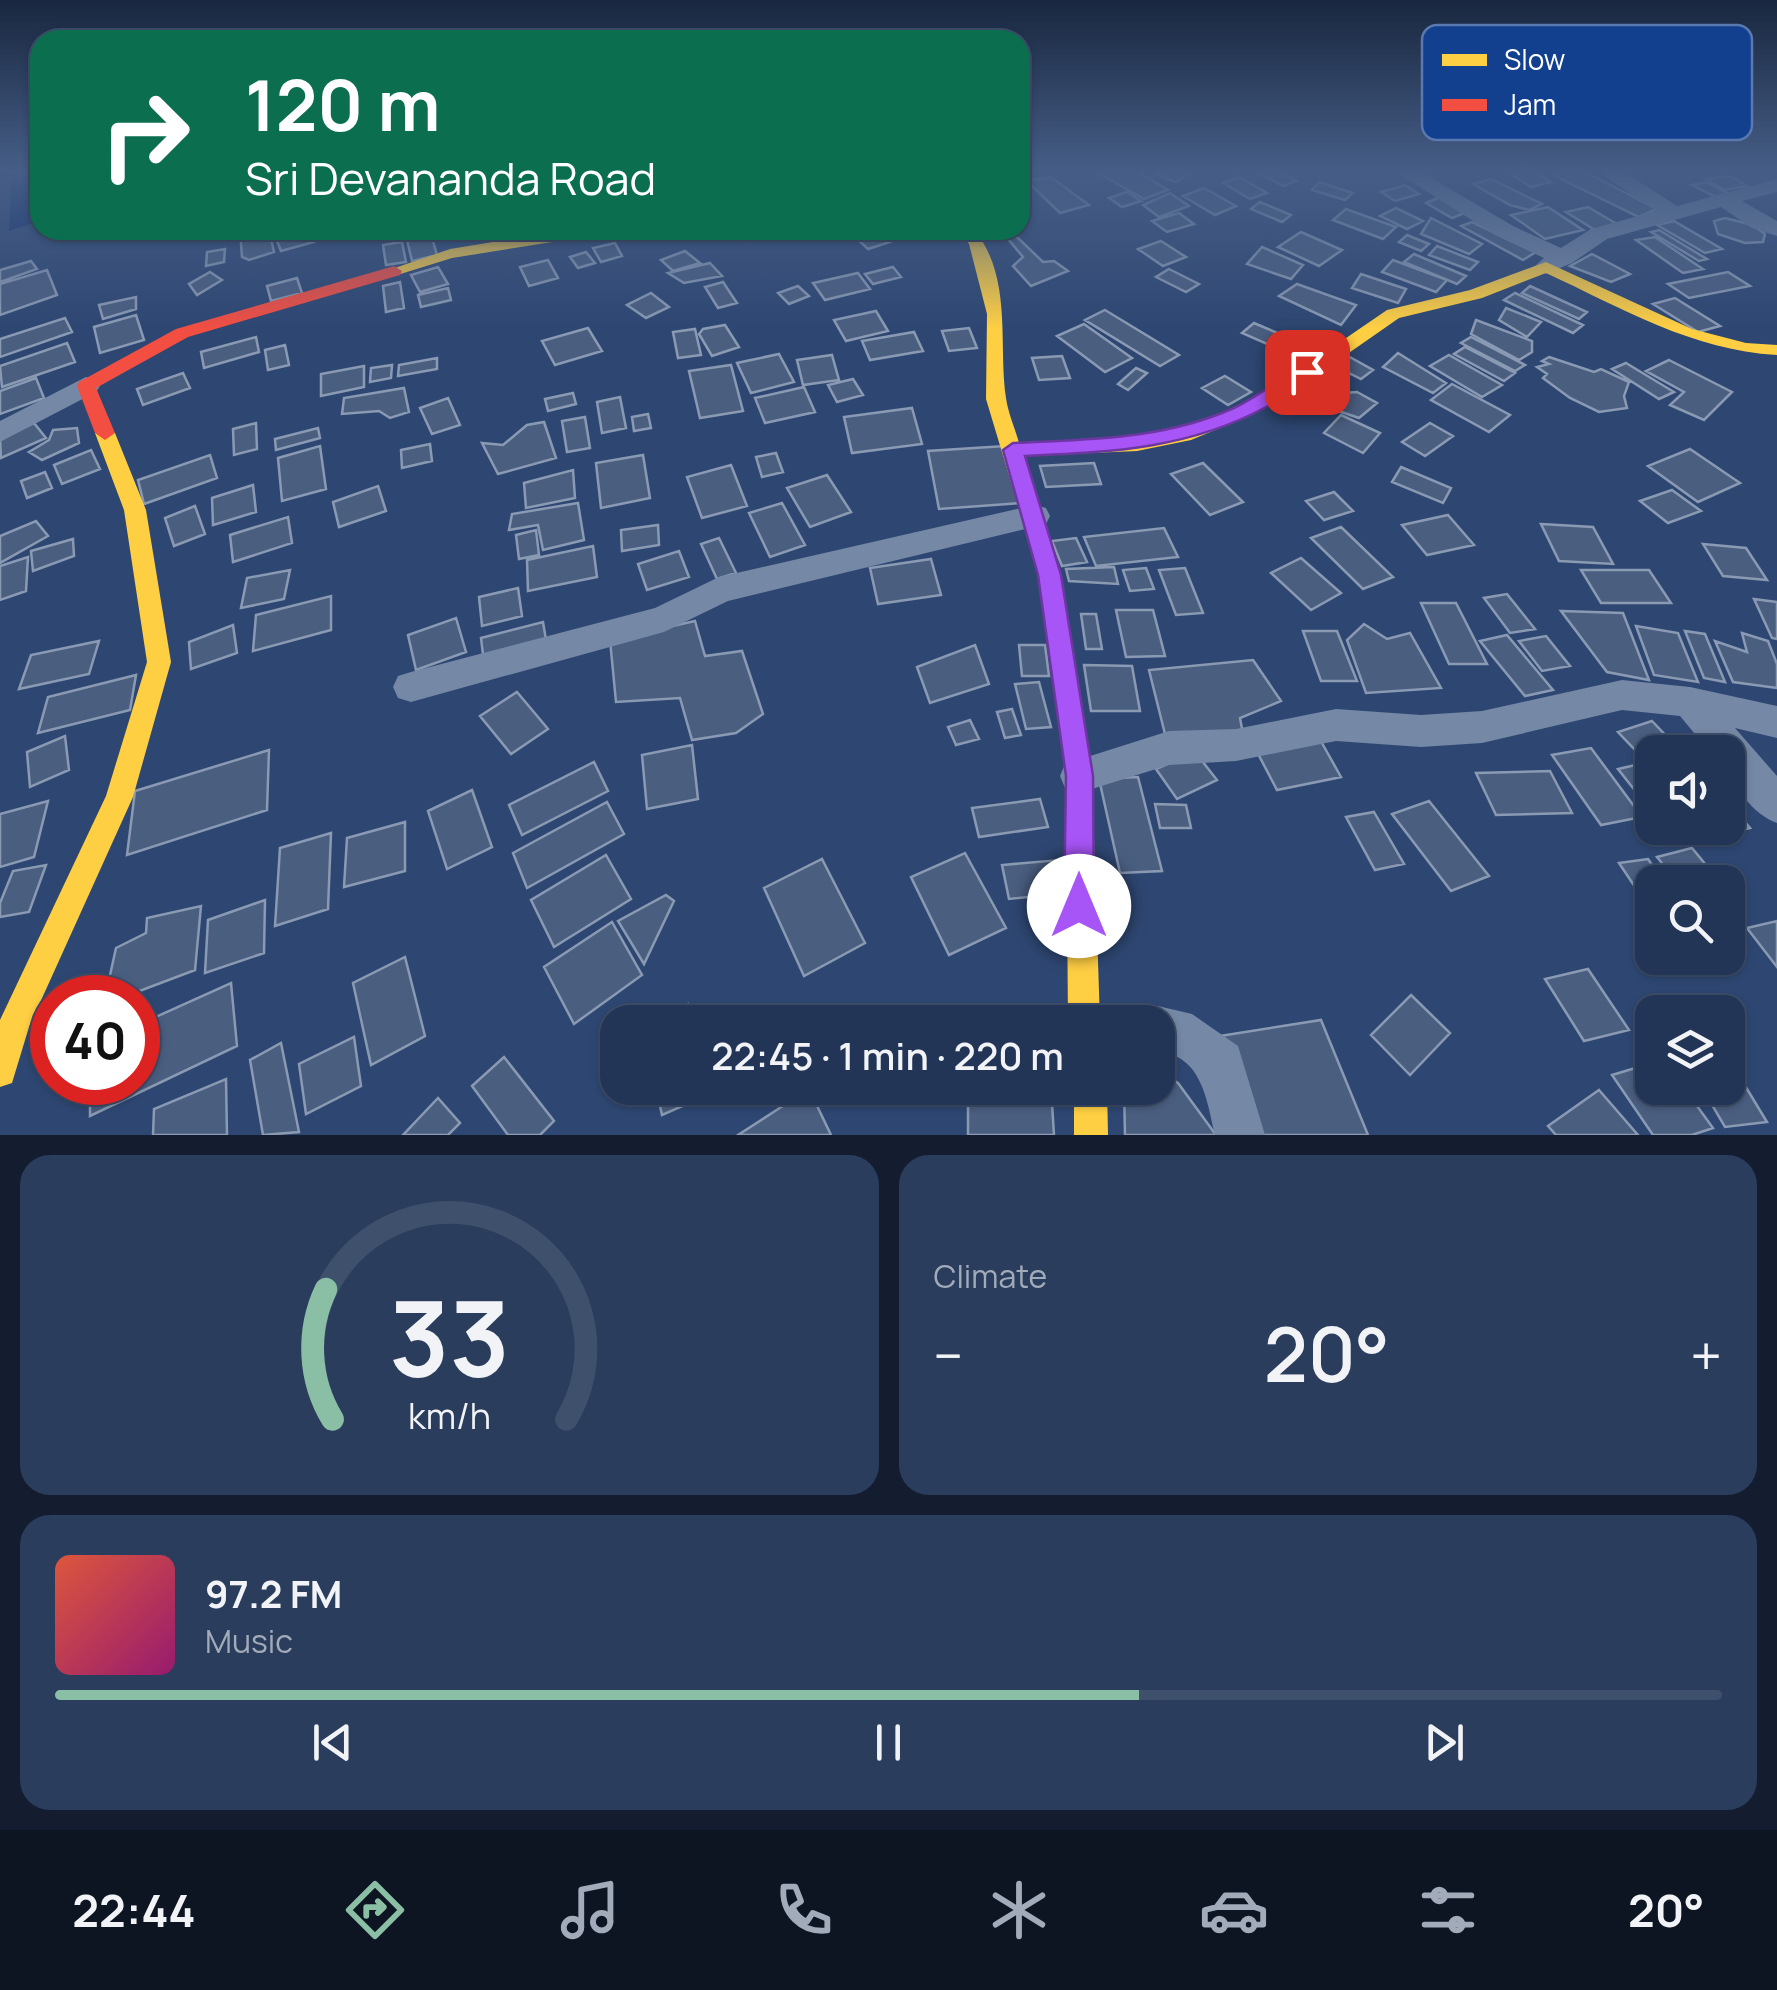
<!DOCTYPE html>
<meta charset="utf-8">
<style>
body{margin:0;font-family:Manrope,sans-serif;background:#2a3d5c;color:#f1f3f6;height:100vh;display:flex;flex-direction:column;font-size:38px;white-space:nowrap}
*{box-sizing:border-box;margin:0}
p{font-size:32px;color:#a2abb9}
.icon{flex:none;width:55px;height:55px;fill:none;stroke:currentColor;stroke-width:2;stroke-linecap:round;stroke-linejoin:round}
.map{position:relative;height:1135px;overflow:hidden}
.panel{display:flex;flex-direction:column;gap:20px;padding:20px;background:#131d2f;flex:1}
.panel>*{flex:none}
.top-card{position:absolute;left:30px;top:30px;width:1000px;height:210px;border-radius:30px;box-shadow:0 2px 8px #0004,0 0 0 2px #3f506c;background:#0b6e4f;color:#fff;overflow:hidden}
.tools{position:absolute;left:1635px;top:735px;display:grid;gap:20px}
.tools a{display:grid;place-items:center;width:110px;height:110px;border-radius:20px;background:#223556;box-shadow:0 2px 8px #0004,0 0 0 2px #3f506c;font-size:50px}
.speed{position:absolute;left:30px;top:975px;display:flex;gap:20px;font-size:50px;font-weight:700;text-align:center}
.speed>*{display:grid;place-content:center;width:130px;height:130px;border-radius:50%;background:#223556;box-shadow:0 2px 8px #0004,0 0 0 2px #3f506c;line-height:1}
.speed .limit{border:15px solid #d22;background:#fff;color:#111}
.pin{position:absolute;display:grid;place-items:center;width:85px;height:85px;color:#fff;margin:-42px;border-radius:20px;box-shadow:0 5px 15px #0006}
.me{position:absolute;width:110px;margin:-55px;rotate:0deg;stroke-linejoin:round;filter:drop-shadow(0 0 8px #0008)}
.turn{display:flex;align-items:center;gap:35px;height:210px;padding:0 50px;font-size:45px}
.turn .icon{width:130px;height:130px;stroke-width:2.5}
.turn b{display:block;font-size:70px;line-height:85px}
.big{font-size:75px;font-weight:600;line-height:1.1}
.panel .tile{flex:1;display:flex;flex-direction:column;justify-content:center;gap:15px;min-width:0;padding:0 35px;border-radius:30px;background:#2a3d5c}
.panel .dial{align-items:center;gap:0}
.dial svg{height:260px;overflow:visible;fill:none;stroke:#3f506c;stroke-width:7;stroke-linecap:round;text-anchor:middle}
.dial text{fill:#f1f3f6;stroke:none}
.song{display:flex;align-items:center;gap:30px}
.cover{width:120px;height:120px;border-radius:15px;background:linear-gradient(135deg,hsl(10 70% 55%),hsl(320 70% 35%))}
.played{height:10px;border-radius:5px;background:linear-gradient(90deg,#8abfa5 65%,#3f506c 65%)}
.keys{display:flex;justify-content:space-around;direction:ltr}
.heat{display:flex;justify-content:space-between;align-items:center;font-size:55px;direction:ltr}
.panel .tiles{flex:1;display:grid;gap:20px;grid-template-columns:1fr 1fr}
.tile:last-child{grid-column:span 2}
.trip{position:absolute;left:600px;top:1005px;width:575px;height:100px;border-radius:30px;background:#223556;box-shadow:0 2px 8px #0004,0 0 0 2px #3f506c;font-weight:600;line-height:100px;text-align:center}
.tab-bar{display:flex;height:160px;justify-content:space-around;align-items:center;background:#0e1522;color:#a2abb9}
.tab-bar .icon{width:70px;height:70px}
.tab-bar .active{color:#8abfa5}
.tab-bar b{font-size:45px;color:#f1f3f6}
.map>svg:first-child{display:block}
</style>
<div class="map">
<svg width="1777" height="1135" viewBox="0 0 1777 1135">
<rect width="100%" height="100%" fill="#2e4772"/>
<!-- water -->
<path fill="#0e2f6b" d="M0 170H40V221L9 231 12 173 0 183Z"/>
<!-- building -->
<path fill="#4a5e80" stroke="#8a9ab3" stroke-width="2.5" d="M1093 170H1135L1168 190 1144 199Z
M1164 170H1184L1191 173 1175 182 1157 174Z
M1276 170 1296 181 1283 186 1257 172Z
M1532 170 1551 182 1531 187 1509 173Z
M1557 170H1581L1657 209 1639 217 1551 174Z
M1730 176 1747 186 1724 190 1707 179Z
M1051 177 1089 205 1060 213 1027 181Z
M1239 177 1267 193 1250 199 1223 183Z
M1491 179 1542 204 1529 210 1510 205 1473 184Z
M1319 182 1353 193 1345 200 1312 190Z
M1706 182 1729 194 1716 197 1692 185Z
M1405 185 1419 194 1395 201 1381 192Z
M1204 188 1236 206 1215 215 1183 196Z
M1127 192 1141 201 1122 207 1109 198Z
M1170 193 1189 206 1159 217 1143 205Z
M1440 197 1467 212 1452 218 1426 203Z
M1260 202 1291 215 1282 222 1251 209Z
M1548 207 1583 230 1545 239 1511 215Z
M1588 207 1617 224 1595 230 1566 212Z
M1396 208 1423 221 1407 229 1380 216Z
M1346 209 1396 227 1383 239 1333 220Z
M1179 213 1194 224 1167 232 1152 221Z
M1431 218 1482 244 1469 254 1421 234Z
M1725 218 1753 225 1765 234 1763 242 1745 243 1718 234 1714 221Z
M1674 221 1722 249 1705 253 1657 225Z
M1472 222 1536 252 1523 260 1461 226Z
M240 230H269L274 252 249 260 242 257Z
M298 230H308L314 242 281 251 275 236Z
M709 230H770L775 237 750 241 734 231 713 236Z
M848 230H876L890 242 868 249Z
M931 230 935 235 911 240 901 231Z
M1659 230 1707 259 1699 261 1651 232Z
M1301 232 1342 250 1319 266 1278 247Z
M431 234 437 255 412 261 407 240Z
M1407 235 1429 244 1421 251 1399 242Z
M1017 237 1043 262 1054 261 1068 271 1031 286 1013 266 1023 257 1008 239Z
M1655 237 1703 269 1683 273 1636 240Z
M1161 241 1186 257 1163 266 1138 249Z
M402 242 406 262 386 265 383 245Z
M615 243 622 256 601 262 593 248Z
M1437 246 1478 262 1470 270 1429 255Z
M1262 247 1303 265 1291 279 1247 264Z
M225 249 224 262 206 266 207 252Z
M685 251 700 263 673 271 661 260Z
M586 252 595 263 578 268 570 257Z
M1414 254 1466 276 1457 284 1404 262Z
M1592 254 1630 274 1611 282 1570 266Z
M548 260 558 278 529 286 520 267Z
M1393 260 1447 280 1436 292 1382 272Z
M31 261 37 269 0 282V270Z
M710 263 722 276 684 283 668 273Z
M438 267 448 284 420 292 411 275Z
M893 267 901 277 873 284 865 274Z
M1169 269 1199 284 1186 292 1156 277Z
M47 270 57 295 0 315V284Z
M210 272 222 280 197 295 189 284Z
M1728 272 1750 286 1689 298 1668 284Z
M858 273 870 289 825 300 813 283Z
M1361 274 1406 289 1398 303 1352 288Z
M297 278 302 293 271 301 267 286Z
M400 282 404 308 386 312 383 286Z
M723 282 737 303 718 308 705 287Z
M1297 284 1356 305 1341 325 1279 296Z
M798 286 809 296 789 304 778 293Z
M1530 286 1587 312 1579 319 1522 293Z
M448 288 451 300 421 307 418 295Z
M651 293 669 307 646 318 627 305Z
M1515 293 1583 325 1573 333 1504 300Z
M136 297V309L103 319 99 305Z
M1675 298 1720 326 1698 332 1653 304Z
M1506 308 1541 322 1527 337 1499 320Z
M1105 310 1179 355 1160 366 1085 320Z
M876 311 888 331 846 341 834 320Z
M136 315 144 340 100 353 94 327Z
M65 318 72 332 0 357V339Z
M1476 320 1532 341V352L1519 360 1471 334Z
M1254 323 1294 340 1283 351 1242 333Z
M1084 324 1132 358 1105 372 1057 336Z
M725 325 739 347 712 356 699 334 703 329Z
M588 328 602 351 555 365 542 341Z
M969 328 977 348 949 351 942 331Z
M695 329 701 355 678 358 673 332Z
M914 332 923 351 870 360 862 341Z
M256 337 259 352 204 368 201 352Z
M1471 337 1525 365 1515 371 1461 343Z
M67 343 75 362 2 387 0 366Z
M285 345 289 365 268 370 265 350Z
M1465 347 1515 373 1504 381 1454 354Z
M1398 353 1446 383 1433 393 1383 367Z
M779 354 794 382 751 393 737 363Z
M832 355 839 380 803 385 797 360Z
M1449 355 1502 385 1482 397 1430 366Z
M1062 356 1070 378 1039 380 1032 358Z
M1348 356 1373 370 1361 379 1335 366Z
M1549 357 1594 372 1601 369 1629 382 1624 396 1627 408 1599 412 1570 398 1543 378 1547 374 1537 367 1549 364 1542 361Z
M437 358V369L398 376 399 365Z
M1669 360 1732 392 1704 420 1670 405 1684 392 1646 371Z
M1626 363 1674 392 1659 399 1612 369Z
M392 365 391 378 370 382 371 368Z
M731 365 743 411 700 418 689 371Z
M364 366V387L321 396V374Z
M1136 368 1147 373 1128 390 1118 384Z
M183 373 190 388 143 405 137 389Z
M1225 376 1251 392 1228 405 1202 388Z
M36 378 44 398 0 414V391Z
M853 379 863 395 837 402 828 385Z
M1452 384 1510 415 1489 432 1431 400Z
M1314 386 1331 394 1357 392 1377 403 1359 418 1327 407 1302 391Z
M804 387 815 412 765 423 755 398Z
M404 388 409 412 390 418 379 411 342 414 344 398Z
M573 393 576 404 548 411 545 399Z
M620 397 626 428 602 433 597 402Z
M448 398 460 425 432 434 420 408Z
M912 408 922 444 852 453 844 417Z
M648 414 651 428 634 431 632 417Z
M1341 415 1380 433 1363 453 1324 433Z
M585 417 590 448 567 452 562 421Z
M544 422 556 458 498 474 482 443 503 445 527 425Z
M34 423 46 438 1 458 0 438Z
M256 423 257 449 234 455 233 429Z
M1430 423 1453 436 1425 456 1402 442Z
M77 428 79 443 42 460 29 452 49 440 53 430Z
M318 428 320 438 276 450 275 439Z
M430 444 432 461 402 468 401 450Z
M320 446 326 489 282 501 278 458Z
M1005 446 1020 503 939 509 928 451Z
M1690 449 1740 483 1698 502 1648 466Z
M91 450 100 469 62 484 54 465Z
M776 453 783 472 762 477 756 457Z
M210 455 217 478 144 504 138 480Z
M643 455 650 498 601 508 596 463Z
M1094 463 1101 484 1046 487 1040 466Z
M1203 463 1243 502 1210 515 1171 474Z
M731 465 747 506 702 518 687 477Z
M1401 467 1451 488 1443 503 1392 482Z
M573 470 575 498 526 508 524 483Z
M45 472 52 488 27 498 21 481Z
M827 475 851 512 810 527 787 488Z
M253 485 256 512 213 525 212 498Z
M378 486 386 511 339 527 333 502Z
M1672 490 1701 511 1668 523 1640 501Z
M1334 492 1353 511 1324 520 1306 501Z
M578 503 584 540 543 550 538 525 509 530 512 514Z
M782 503 805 545 770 557 749 513Z
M195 506 205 534 174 546 165 518Z
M1448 515 1474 545 1427 555 1402 525Z
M288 517 292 543 233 562 230 535Z
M36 521 48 536 0 563V536Z
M1541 524 1593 527 1613 564 1559 561Z
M658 525 659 545 622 551 621 530Z
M1341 527 1393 577 1363 589 1311 538Z
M1164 528 1178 557 1096 566 1084 537Z
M536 530 539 555 519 559 516 535Z
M719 538 736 573 717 579 701 544Z
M1076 538 1087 562 1062 566 1052 541Z
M73 539 74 556 33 571 31 551Z
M1703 544 1746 548 1767 580 1723 576Z
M593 546 597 577 528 591 527 560Z
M679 551 689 577 647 590 638 564Z
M28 557 26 591 0 600V566Z
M1301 558 1341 593 1311 610 1271 573Z
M931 559 941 595 878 604 870 568Z
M1114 567 1118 584 1069 581 1066 569Z
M1146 568 1154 589 1130 591 1123 570Z
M1185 568 1203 613 1176 615 1159 570Z
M290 570 284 599 241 608 247 578Z
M1581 570H1649L1671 603H1601Z
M518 588 522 616 482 626 479 597Z
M1507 594 1535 629 1510 633 1484 598Z
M331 596V630L253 651 256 615Z
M1754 599 1777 602V639L1772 638Z
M1421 603H1456L1487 664H1449Z
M1116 610H1153L1165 656 1126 657Z
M1561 611 1623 613 1649 680 1607 672Z
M1081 614H1096L1102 649H1086Z
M456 618 466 652 416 670 408 635Z
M695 621 705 656 742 651 763 714 736 733 692 740 680 698 616 702 610 640Z
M543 622 547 646 484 663 481 638Z
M1364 624 1387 639 1410 633 1441 688 1366 693 1347 640Z
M233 625 237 653 191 669 189 642Z
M1636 626 1678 633 1698 682 1654 675Z
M1303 631H1337L1357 681H1321Z
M1685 631 1705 634 1725 682 1704 678Z
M1742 633 1768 641 1777 664V688L1733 682 1715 641 1747 652Z
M1507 635 1553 690 1525 696 1480 641Z
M1546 636 1570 666 1542 671 1519 641Z
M99 641 89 674 19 689 31 655Z
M975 645 989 684 930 703 917 667Z
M1019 645H1045L1049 676H1022Z
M1253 660 1281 701 1240 718 1244 739 1167 742 1149 670Z
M1084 665 1132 666 1140 711H1091Z
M136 675 130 710 38 733 48 697Z
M1039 682 1051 727 1026 729 1015 684Z
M517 692 548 729 511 754 480 716Z
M1012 709 1021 735 1005 738 997 712Z
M970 720 979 739 956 745 948 727Z
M1652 721 1672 742 1638 753 1618 732Z
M65 736 69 770 30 787 27 752Z
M1318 736 1341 777 1277 790 1255 748Z
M692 745 698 799 647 809 642 755Z
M1591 748 1642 817 1601 825 1552 755Z
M269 750 267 810 127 855 135 791Z
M1195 752 1217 780 1177 799 1156 769Z
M594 762 608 791 522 835 509 805Z
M1640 764 1652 779V800L1644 802 1618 769Z
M1550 771 1572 813 1496 815 1476 773Z
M1138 777 1162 871 1120 873 1099 779Z
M472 790 492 847 447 869 428 811Z
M1040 799 1048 827 979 837 972 808Z
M48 801 34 857 0 867V814Z
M1429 801 1489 876 1451 891 1392 814Z
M607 802 624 834 527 888 513 853Z
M1728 802 1750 828 1707 838 1698 828H1728Z
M1155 804 1186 805 1191 828H1160Z
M1374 812 1404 864 1375 870 1346 817Z
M405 822V871L344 887 347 838Z
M1669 828H1698L1707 839 1682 845Z
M331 833 328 909 275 926 280 848Z
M1692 848 1720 882H1677L1657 857Z
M965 853 1006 928 949 955 911 877Z
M606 855 631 899 554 947 531 900Z
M822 859 865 943 804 976 764 888Z
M1648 859 1664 882H1652V897L1643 899 1619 863Z
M1060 860 1068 893 1009 899 1002 865Z
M46 865 29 912 0 917V903L13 871Z
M666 895 674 901 644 964 618 921Z
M265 900 264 953 205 973 208 920Z
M201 906 195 970 121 998H105L116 948 146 933 147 918Z
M1777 921V967L1747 928Z
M612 922 642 975 574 1024 544 967Z
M405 957 425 1036 371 1065 353 983Z
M1588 969 1629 1030 1584 1041 1545 979Z
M231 983 237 1046 90 1116V1082H138V1025Z
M1411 995 1450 1033 1410 1075 1371 1035Z
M688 1004 693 1022H642Z
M1321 1020 1368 1135H1254L1220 1036Z
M354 1037 361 1086 306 1114 299 1064Z
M281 1043 299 1132 263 1135 250 1060Z
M504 1057 554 1121 540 1135H508L472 1086Z
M1652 1063V1088H1684L1713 1128 1692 1135H1653L1612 1075Z
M1158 1071 1178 1083 1216 1135H1125L1124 1088H1158Z
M226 1079 227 1135H153L154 1109Z
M1741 1079 1767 1122 1725 1127 1702 1088H1728V1080Z
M656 1088H709L710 1094 662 1115Z
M968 1088H1051L1054 1135H968Z
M809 1089 831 1135H738Z
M1599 1090 1638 1135H1556L1548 1126Z
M438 1098 460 1123 448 1135H403Z"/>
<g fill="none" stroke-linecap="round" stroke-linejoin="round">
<!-- street -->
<path fill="#7588a5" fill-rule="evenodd" d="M1393 170H1418L1513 226 1561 248 1591 229 1656 211 1596 170H1621L1677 206 1777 179V192L1742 201 1777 221V236L1752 228 1721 207 1607 239 1572 263 1546 274 1534 267 1544 258 1497 236Z
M86 377 96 380 100 386 96 392 0 442V421Z
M1035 505 1046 508 1050 516 1046 524 728 601 664 632 411 702 398 698 393 687 398 676 411 672 655 608 719 577Z
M1622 680 1690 687 1777 706V738L1735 728 1777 776V823C1750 813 1728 781 1728 752H1710L1680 716 1622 710 1482 743 1421 747 1336 741 1236 761 1169 765 1079 793 1065 788 1060 776 1065 764 1169 731 1236 729 1336 709 1421 715 1482 711Z
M1158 1006 1192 1014 1238 1046 1265 1135H1215C1207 1101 1202 1055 1158 1052V1022H1138L1142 1013Z"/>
<!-- slow -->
<path fill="#ffcf43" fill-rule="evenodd" d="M567 230H604L596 235 452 258 394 276 386 271 450 249Z
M958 230H974C1013 276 998 344 1006 398 1008 413 1015 428 1019 443L1137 437 1180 429 1235 408 1276 386 1387 310 1470 290 1546 262 1692 329 1746 343 1777 345V355C1691 350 1622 308 1546 273L1482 298 1399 318 1290 394 1249 416 1191 440 1137 451 1024 456 1061 575 1092 776 1100 1022H1068L1066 776 1039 575 986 399 987 314 969 244Z
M105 426 115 433 146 510 171 662 133 797 29 1027 12 1083 0 1087V1020L106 796 147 662 124 510 95 433Z
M1074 1088H1107L1108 1135H1074Z"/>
<!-- jam -->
<path fill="#f24e42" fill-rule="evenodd" d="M394 266 402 271 400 275 188 337 96 388 115 433 105 440 95 433 77 386 79 382 176 329Z"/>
</g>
<!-- sky -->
<linearGradient id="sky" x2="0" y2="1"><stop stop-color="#19273f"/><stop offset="0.52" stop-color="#465e87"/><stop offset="1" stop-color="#465e87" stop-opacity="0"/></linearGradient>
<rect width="1777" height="329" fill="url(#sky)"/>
<!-- route -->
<path fill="#a855f7" stroke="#6d37a1" stroke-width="2.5" d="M1307 366 1316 372C1303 388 1284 398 1266 407 1189 449 1110 452 1025 456L1061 575 1093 776 1094 906 1090 916 1079 921 1069 916 1064 906 1066 776 1038 575 1003 450 1013 443C1089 439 1162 440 1234 408 1257 398 1288 372 1307 366Z"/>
<!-- legend -->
<rect x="1422" y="25" width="330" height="115" rx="15" fill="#12408e" stroke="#5979b0" stroke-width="2.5"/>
<rect x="1442" y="54" width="45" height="12" fill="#ffcf43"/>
<rect x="1442" y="99" width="45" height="12" fill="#f24e42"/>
<g font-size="28" fill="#fff">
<text x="1504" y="70">Slow</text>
<text x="1504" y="115">Jam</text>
</g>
</svg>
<div class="tools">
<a><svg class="icon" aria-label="sound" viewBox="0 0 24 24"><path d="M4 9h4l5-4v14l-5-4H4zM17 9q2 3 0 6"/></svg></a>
<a><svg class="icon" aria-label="search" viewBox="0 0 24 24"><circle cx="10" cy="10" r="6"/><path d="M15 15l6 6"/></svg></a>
<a><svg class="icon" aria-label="layers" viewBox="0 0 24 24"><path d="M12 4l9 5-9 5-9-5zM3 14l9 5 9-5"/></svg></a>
</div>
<div class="speed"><div class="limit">40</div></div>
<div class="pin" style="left:1307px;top:372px;background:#d93025"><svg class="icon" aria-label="arrive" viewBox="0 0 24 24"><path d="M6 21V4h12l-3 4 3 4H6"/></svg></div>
<svg class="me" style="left:1079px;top:906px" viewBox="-20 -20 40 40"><circle r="19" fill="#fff"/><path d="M0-13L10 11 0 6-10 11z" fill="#a855f7"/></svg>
<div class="trip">22:45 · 1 min · 220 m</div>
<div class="top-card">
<div class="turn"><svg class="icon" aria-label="right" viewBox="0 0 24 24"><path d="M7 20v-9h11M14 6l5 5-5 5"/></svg><div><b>120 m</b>Sri Devananda Road</div></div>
</div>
</div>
<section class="panel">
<div class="tiles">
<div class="tile dial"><svg viewBox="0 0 100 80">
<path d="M14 69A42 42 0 1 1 86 69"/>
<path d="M14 69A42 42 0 0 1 12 29" stroke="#8abfa5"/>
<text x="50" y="56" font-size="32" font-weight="700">33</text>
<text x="50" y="72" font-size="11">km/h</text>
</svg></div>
<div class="tile"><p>Climate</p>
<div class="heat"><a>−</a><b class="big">20°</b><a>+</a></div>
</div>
<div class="tile">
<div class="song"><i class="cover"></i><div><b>97.2 FM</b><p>Music</p></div></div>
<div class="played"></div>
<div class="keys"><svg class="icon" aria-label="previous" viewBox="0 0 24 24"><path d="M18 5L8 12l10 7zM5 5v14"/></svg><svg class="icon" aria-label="pause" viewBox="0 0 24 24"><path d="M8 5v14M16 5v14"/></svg><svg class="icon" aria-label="next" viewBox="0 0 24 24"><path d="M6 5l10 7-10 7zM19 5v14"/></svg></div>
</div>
</div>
</section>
<nav class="tab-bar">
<b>22:44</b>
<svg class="icon active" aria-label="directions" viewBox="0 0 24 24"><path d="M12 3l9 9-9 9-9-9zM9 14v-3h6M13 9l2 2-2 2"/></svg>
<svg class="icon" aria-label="music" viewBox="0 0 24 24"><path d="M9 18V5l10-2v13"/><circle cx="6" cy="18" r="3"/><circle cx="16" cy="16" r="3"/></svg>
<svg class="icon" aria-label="phone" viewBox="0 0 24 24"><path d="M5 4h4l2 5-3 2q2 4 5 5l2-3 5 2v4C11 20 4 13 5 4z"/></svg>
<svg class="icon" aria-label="climate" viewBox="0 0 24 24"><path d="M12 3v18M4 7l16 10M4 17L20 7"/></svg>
<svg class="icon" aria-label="car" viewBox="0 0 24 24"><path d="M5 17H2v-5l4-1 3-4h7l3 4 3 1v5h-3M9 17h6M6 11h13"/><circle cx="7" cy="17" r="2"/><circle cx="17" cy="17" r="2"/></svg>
<svg class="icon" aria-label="filters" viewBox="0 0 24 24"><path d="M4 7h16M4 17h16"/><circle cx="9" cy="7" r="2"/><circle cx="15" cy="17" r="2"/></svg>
<b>20°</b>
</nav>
